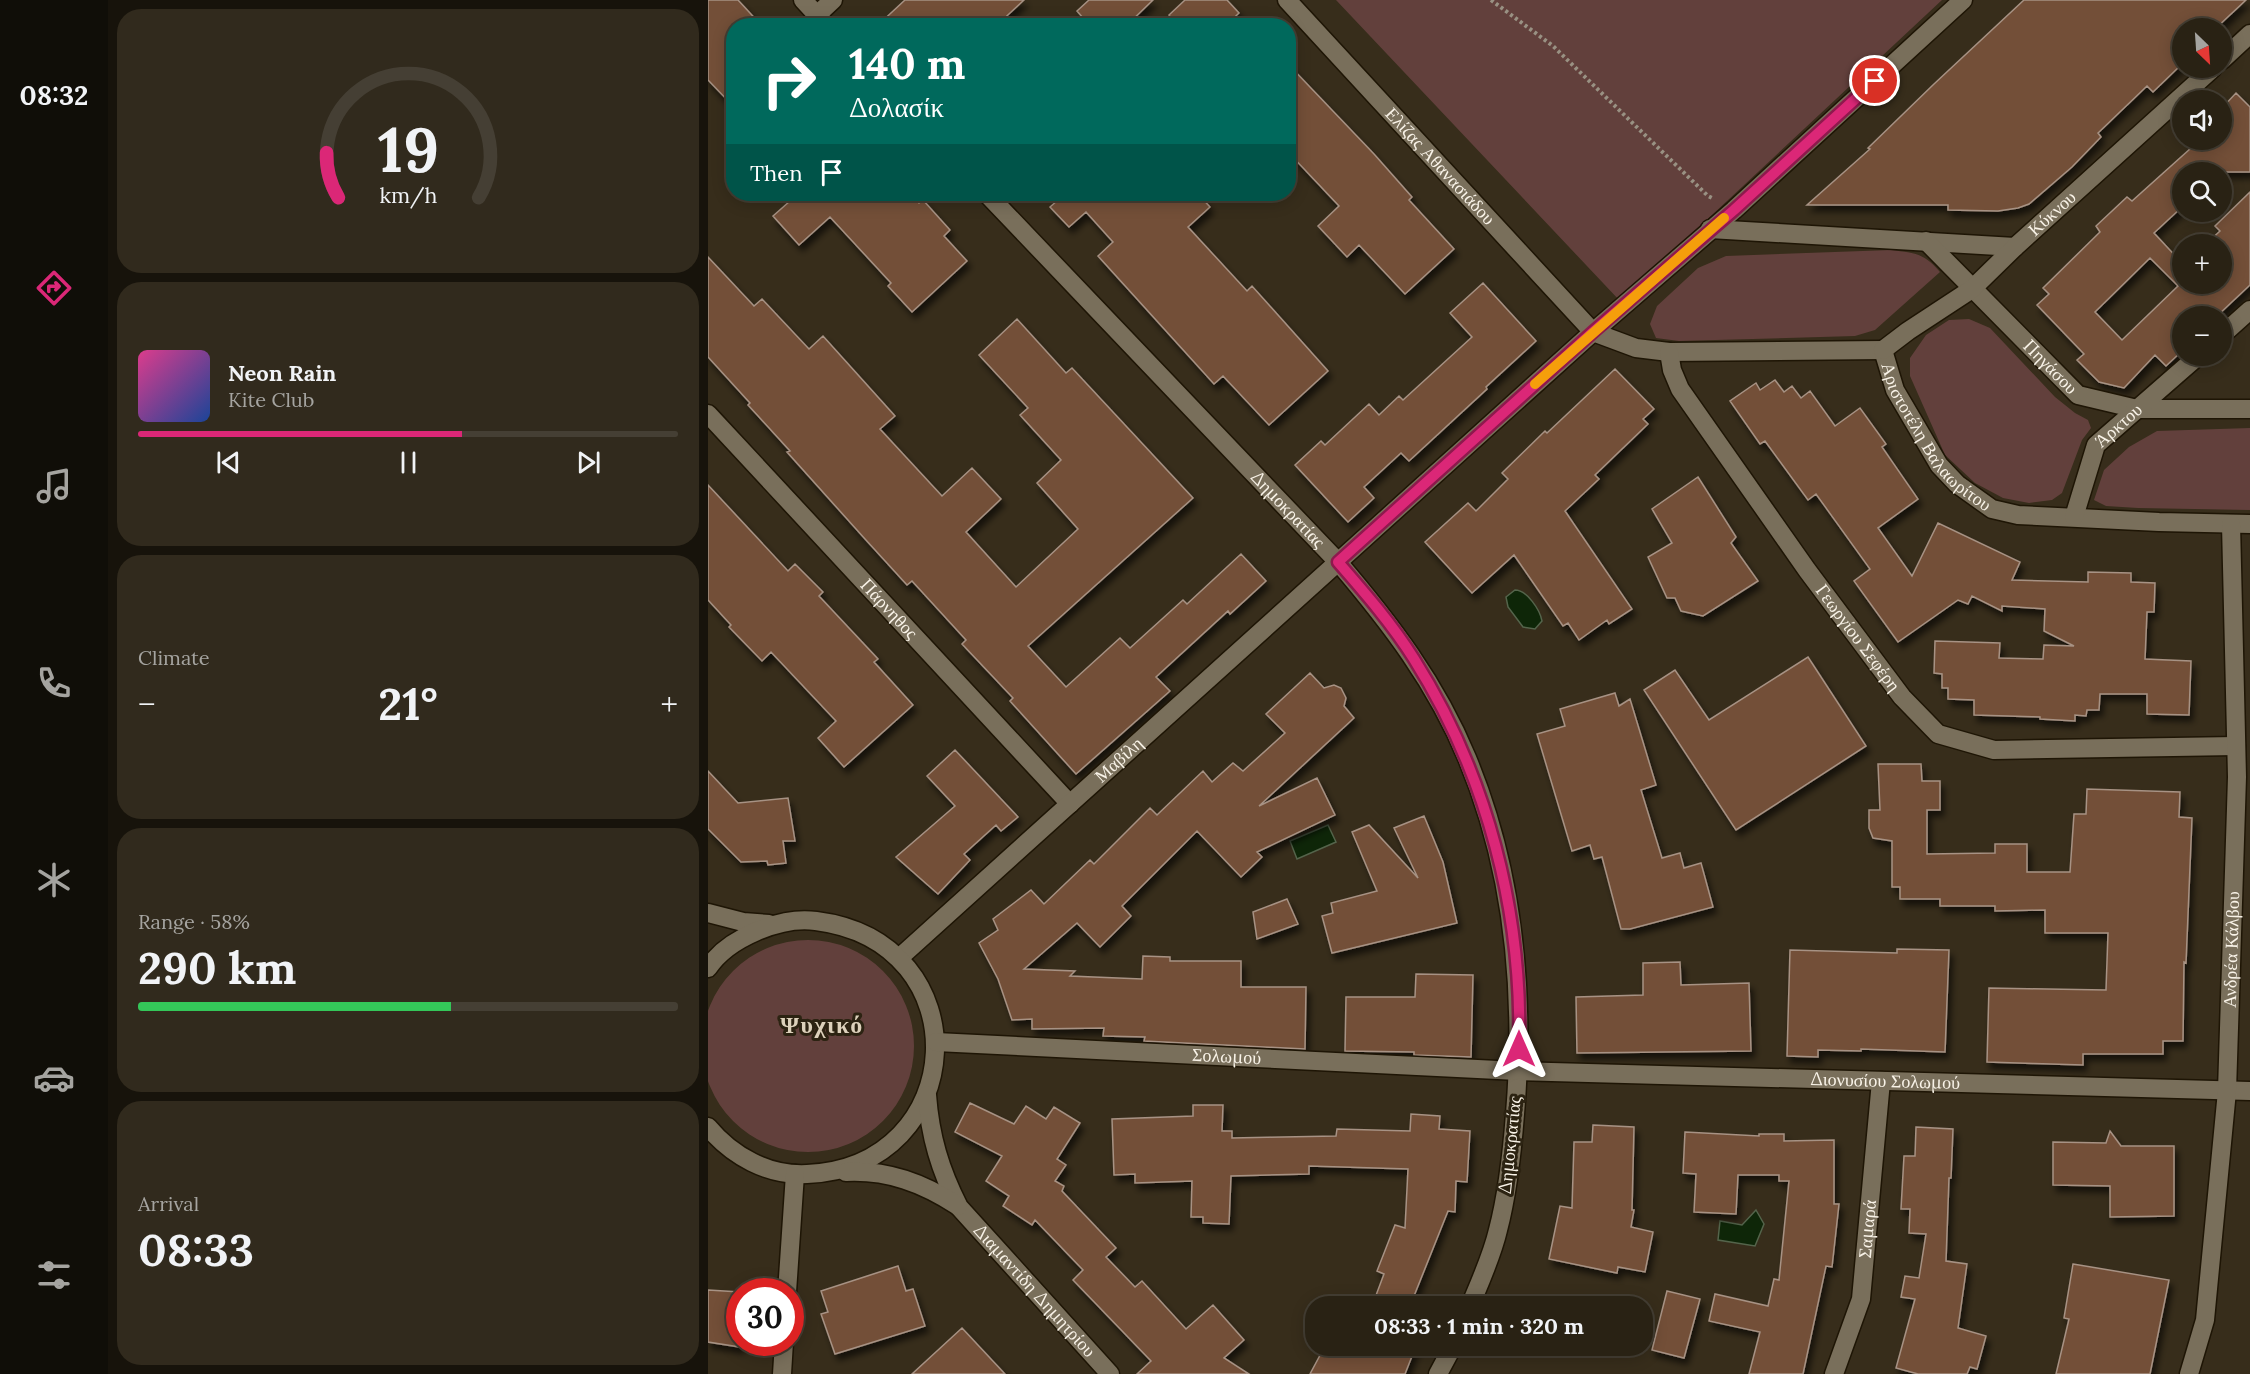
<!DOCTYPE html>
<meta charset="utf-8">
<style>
body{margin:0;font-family:Lora,serif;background:#312a1d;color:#f1f3f6;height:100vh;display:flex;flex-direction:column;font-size:22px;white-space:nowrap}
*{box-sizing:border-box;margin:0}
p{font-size:20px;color:#a5a4a0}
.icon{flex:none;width:33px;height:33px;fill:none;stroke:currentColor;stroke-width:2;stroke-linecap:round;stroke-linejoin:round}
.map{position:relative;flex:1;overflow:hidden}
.sheet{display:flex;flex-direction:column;gap:9px;padding:9px;background:#17130b;width:600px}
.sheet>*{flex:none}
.hud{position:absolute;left:18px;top:18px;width:570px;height:183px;border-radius:24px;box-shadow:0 3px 15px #0003,0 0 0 2px #453f34;background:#00695c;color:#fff;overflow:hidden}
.needle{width:39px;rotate:155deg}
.controls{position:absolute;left:1464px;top:18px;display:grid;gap:12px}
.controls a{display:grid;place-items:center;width:60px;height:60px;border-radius:50%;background:#292214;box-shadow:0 3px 15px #0003,0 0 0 2px #453f34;font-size:30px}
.speed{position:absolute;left:18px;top:1278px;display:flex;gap:12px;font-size:30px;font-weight:700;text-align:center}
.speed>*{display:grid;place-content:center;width:78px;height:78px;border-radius:50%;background:#292214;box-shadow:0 3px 15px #0003,0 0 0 2px #453f34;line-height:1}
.speed .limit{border:9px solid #d22;background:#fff;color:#111}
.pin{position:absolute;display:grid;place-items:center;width:51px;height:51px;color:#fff;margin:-26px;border:3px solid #fff;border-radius:50%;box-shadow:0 2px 6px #0007}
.me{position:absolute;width:66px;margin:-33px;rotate:0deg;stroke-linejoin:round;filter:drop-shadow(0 0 4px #0008)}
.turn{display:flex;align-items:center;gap:21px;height:126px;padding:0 24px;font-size:27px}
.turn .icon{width:78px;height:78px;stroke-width:2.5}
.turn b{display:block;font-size:42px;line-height:51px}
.then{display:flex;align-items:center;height:57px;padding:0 24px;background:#0003;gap:12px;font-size:22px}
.big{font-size:45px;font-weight:700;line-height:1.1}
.sheet .widget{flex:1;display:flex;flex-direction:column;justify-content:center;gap:9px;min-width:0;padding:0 21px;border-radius:24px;background:#312a1d}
.sheet .dial{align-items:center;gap:0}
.dial svg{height:156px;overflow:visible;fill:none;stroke:#453f34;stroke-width:7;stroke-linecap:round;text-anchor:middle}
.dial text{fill:#f1f3f6;stroke:none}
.song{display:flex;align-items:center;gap:18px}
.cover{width:72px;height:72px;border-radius:9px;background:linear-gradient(135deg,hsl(330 70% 55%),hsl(220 70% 35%))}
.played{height:6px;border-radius:3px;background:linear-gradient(90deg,#db2777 60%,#453f34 60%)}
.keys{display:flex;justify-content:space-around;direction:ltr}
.heat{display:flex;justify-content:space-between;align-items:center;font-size:33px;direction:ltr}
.charge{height:9px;border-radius:4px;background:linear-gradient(90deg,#34c759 58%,#453f34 0)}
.trip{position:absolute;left:597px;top:1296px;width:348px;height:60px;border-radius:24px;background:#292214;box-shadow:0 3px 15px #0003,0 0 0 2px #453f34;font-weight:700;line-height:60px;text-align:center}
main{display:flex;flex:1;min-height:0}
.tab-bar{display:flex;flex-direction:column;width:108px;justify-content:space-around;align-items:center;background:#100e08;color:#a5a4a0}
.tab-bar .icon{width:42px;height:42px}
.tab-bar .on{color:#db2777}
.tab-bar b{font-size:27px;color:#f1f3f6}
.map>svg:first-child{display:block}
</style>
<main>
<nav class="tab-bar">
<b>08:32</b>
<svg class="icon on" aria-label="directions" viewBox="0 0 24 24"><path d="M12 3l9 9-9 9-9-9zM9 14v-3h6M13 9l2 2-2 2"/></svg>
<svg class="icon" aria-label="music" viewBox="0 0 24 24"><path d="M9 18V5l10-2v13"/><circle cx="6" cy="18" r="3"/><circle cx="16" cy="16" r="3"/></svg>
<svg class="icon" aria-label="phone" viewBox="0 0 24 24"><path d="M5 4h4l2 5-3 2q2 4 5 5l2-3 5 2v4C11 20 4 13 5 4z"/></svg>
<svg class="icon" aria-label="climate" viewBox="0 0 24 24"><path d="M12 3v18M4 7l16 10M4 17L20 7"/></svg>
<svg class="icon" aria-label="car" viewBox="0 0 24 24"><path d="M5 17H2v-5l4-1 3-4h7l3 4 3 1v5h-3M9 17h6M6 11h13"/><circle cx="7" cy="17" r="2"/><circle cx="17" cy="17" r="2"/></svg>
<svg class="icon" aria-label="filters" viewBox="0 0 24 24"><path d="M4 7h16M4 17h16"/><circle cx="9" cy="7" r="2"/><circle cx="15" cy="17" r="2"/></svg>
</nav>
<section class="sheet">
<div class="widget dial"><svg viewBox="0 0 100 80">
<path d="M14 69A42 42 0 1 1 86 69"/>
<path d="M14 69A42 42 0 0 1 8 46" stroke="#db2777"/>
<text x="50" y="56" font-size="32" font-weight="700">19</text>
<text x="50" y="72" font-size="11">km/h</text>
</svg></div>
<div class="widget">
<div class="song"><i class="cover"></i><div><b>Neon Rain</b><p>Kite Club</p></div></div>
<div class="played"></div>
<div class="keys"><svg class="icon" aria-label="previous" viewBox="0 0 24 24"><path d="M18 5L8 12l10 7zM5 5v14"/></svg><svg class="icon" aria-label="pause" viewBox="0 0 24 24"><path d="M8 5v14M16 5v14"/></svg><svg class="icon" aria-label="next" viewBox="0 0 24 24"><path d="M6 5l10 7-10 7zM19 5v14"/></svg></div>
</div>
<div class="widget"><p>Climate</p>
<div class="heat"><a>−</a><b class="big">21°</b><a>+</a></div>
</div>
<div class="widget"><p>Range · 58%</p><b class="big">290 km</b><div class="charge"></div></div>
<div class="widget"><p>Arrival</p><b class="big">08:33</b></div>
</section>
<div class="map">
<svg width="1542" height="1374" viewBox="0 0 1542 1374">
<defs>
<filter id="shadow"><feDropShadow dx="3.5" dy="6" stdDeviation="3" flood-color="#0009"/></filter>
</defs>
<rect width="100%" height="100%" fill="#372d1b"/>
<!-- green -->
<path fill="#62403c" d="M628 0H1234L912 301Z
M1183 250C1207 253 1216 253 1232 272L1167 330 1147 336 971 341 948 338 942 324 949 306 990 268 1018 256Z
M1261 319 1282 328 1347 397 1367 413 1380 420 1383 428 1374 440 1354 493 1344 500 1321 503 1295 498 1267 483 1237 455 1202 376V358L1218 335 1241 320Z
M1542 428V510L1430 508 1398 506 1386 500 1396 470 1421 447 1449 431Z
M-6 1046a106 106 0 1 1 212 0a106 106 0 1 1-212 0Z"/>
<!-- water -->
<path fill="#0e2608" stroke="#54644b" stroke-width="1.5" d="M807 590C819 590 832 610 834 621L827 629 815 627 800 607 798 597Z
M620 825 628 842 589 859 582 841Z
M1048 1210 1056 1224 1047 1246 1010 1240 1012 1221 1034 1225Z"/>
<!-- building -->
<path fill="#734f37" stroke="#a79284" stroke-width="1.5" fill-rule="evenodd" filter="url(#shadow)" d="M0 0H30L54 26H26V107L0 80Z
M197 0H316L288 26H169Z
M381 0H445L418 26H382L369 11Z
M477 0H519L531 13 517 26H470L461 15Z
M1316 0H1538L1508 28H1474V64L1445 92 1439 86 1390 133 1393 137 1364 167 1321 204 1310 208 1290 211 1240 210V205H1099L1162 149 1160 148 1226 84Z
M580 64 666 154 704 197 701 200 746 249 697 294 651 245 639 257 610 226 631 206 580 152Z
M1528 93 1542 107V172H1474V207L1446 233 1474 263V284H1514V244H1498L1512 231 1507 226 1542 192V285L1509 316H1474V351L1458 366 1447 355 1416 388 1391 382 1369 360 1376 354 1329 305 1341 294 1335 288 1392 232 1388 226 1419 197 1424 201 1492 140H1514V108ZM1442 258 1470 286 1414 340 1387 312Z
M90 194H202L211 203 215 200 242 230 236 236 259 261 204 312 180 286 183 283 122 217 91 245 65 216Z
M357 194H490L502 207 480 227 539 291 544 286 620 371 561 425 515 376 506 384 390 256 405 242 378 212 361 227 342 207Z
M0 257 46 306 54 299 101 349 115 336 187 416 172 429 234 496 264 468 293 499 258 532 308 587 370 529 329 483 353 460 312 415 320 408 271 355 309 319 358 373 364 368 485 498 320 646 358 687 412 638 422 648 475 600 479 604 533 554 558 581 522 614 520 611 448 677 462 691 368 774 302 701 305 698 254 644 258 640 204 581 199 585 157 539 79 452 82 451 40 405 42 403 0 357Z
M775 283 828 341 778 387 779 389 701 461 693 453 656 487 666 498 640 522 587 465 613 441 617 445 661 404 671 415 691 396 695 400 764 337 742 313Z
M907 369 946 409 935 419 940 424 887 475 891 479 857 511 924 609 901 624 899 620 871 640 860 623 855 626 806 555 764 593 717 542 760 503 768 511 800 479 794 473 837 431 839 433Z
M1067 380 1076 392 1084 386 1093 398 1102 391 1127 426 1152 408 1178 444 1174 447 1210 499 1170 528 1204 576 1230 523 1312 562 1304 580 1380 582V572L1423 573V582L1447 583 1446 612H1439L1437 659 1483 661 1481 715 1439 714V694H1392L1391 710H1379L1378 716 1367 715V721L1332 719V717L1266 715V700L1240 699V688H1234V674L1226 673 1227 641 1292 643 1291 658 1335 659 1336 645 1366 646 1336 631 1337 609 1294 606V611L1264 596 1260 604 1250 600 1190 642 1146 581 1162 569 1108 494 1100 500 1057 441 1052 444 1022 401 1048 383 1052 390Z
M990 477 1028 537 1023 543 1050 581 995 616 973 611 967 598H959L940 557 964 543 944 509Z
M0 485 80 571 87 564 115 592 111 596 170 659 166 662 205 705 136 767 110 738 128 721 63 652 54 661 21 627 23 625 0 600Z
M1100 657 1158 746 1028 830 936 690 967 670 1001 720Z
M602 673 616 688 626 685 633 688 638 698 636 706 646 718 551 806 609 778 627 815 549 852 554 857 533 877 489 831 414 906 423 916 392 947 369 923 316 969 367 971 362 976 434 979 435 956 462 957V961H533V987H598L597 1049 436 1041 437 1037 395 1036 396 1028 324 1029V1019L304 1020 290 979 271 943 290 930 285 919 323 890 336 904 382 860 386 864 442 808 449 815 495 771 504 782 525 763 535 771 577 733 558 714Z
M907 693 911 706 922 699 948 785 933 790 954 858 972 853 976 868 993 863 1005 907 922 929H913L894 857 886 859 882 845 864 851 829 734 857 726 852 709Z
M247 750 310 817 293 831 288 825 256 854 262 860 230 894 188 857 247 806 219 776Z
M1170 764H1213L1214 781H1232V810H1219V854L1287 853V844H1319V872H1362L1366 814H1378L1379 789 1472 792 1471 817 1484 818 1478 963 1476 962 1475 1041H1455V1054H1375V1065L1279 1062 1281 988 1398 990 1400 933H1337V910L1287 911V906H1232V899H1192V887H1184V841L1165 838 1161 828V810H1172Z
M0 771 30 803 80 798 87 841H75L78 863 60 865 59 861 33 862 0 829Z
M716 816 735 862 749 923 624 953 614 916 625 913 623 903 669 891 644 832 661 825 710 878 686 828Z
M579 899 590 924 549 939 545 912Z
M1189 949 1241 950 1237 1052 1153 1049V1051L1110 1050V1057L1079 1056 1082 950 1189 953Z
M972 962 973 985 1041 983 1043 1051 869 1053 868 997 935 995V963Z
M708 974 765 975 763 1057 706 1055V1052L637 1051 638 997H707Z
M262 1103 306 1124 318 1106 338 1119 346 1107 372 1123 349 1159 358 1165 347 1181 356 1186 354 1191 408 1248 398 1257 427 1287 434 1281 478 1329 505 1305 536 1340 516 1358 541 1374H429L443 1361 365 1280 375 1270 327 1220 324 1225 295 1206 301 1196 278 1181 294 1156 247 1132Z
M485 1105H515L514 1131H524V1138L628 1136 629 1129 702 1131 703 1114 732 1116 731 1129 762 1131 759 1182 748 1181 747 1212 740 1211 702 1306H664L676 1274 669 1271 687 1225 697 1228 700 1169 601 1166V1174L523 1176 521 1224 495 1223V1217H483L484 1181 427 1183V1174L406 1175 404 1119 485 1116Z
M885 1125 926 1127 924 1210H926L923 1227 945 1232 937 1272 910 1267 909 1273 841 1259 852 1206 864 1208 866 1142H884Z
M1208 1127 1245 1129 1243 1178H1241L1238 1261 1259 1264 1250 1328 1278 1336 1269 1369 1262 1367 1259 1374H1210L1188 1368 1207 1299 1193 1297 1197 1276 1211 1278 1218 1234 1201 1233 1202 1209H1193L1196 1156H1207Z
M1402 1131 1413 1146H1466V1216L1402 1217V1186L1345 1185V1142L1398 1143Z
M977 1132 1051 1136V1134H1076V1141L1126 1140V1204H1131L1124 1267 1118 1266 1095 1374H1041L1052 1332 1001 1321 1007 1294 1060 1306 1066 1279 1071 1280 1081 1181H1071V1175H1030L1028 1214 986 1212 988 1174 975 1173Z
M1365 1264 1461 1280 1442 1374H1348L1361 1319 1356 1318Z
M190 1266 198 1291 205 1289 217 1326 127 1354 113 1314 120 1312 113 1291Z
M0 1290 32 1292V1347L0 1342Z
M959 1291 992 1299 976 1358 944 1350Z
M254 1328 297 1374H204Z
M617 1346H708L697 1374H602Z"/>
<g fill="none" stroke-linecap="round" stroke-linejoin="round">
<!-- minor casing -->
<g stroke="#1e1505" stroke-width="21">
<g id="minor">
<path d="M95 0 119 26"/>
<path id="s1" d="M579 0 885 332 928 348 961 352 1175 350"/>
<path d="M109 15 125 0"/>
<path d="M1514 60 1542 34"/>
<path id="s2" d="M279 194 630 562C682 623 728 683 759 758 806 871 817 993 807 1114 804 1153 800 1192 790 1230 784 1256 772 1282 762 1306"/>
<path d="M1002 229 1307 247"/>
<path id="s3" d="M1218 241 1370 395 1429 409H1542"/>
<path d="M1514 335 1542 310"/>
<path id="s4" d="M1175 350 1187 390 1231 465 1249 484 1284 509 1310 515 1451 522 1542 524"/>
<path id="s5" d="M1175 350 1200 331 1264 289 1307 247 1505 68"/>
<path id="s6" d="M961 352 964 370 972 389 1099 570 1194 697 1230 734 1286 750 1528 746"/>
<path id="s7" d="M0 414 362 804"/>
<path id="s8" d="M1366 517 1388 445 1490 356"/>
<path d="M0 913 35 922 61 924"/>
<path id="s9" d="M191 958 885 332 1026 210 1255 0"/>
<path d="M0 968C20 938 73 916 108 921 274 942 262 1167 99 1174 60 1176 24 1156 0 1127"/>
<path id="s10" d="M228 1042 810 1071 1542 1091"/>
<path id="s11" d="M219 1095C222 1136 232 1170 251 1207L402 1374"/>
<path d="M138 1172C180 1170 215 1183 250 1206"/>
<path d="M79 1292 87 1174"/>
<path d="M74 1374 76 1342"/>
<path d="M730 1374 745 1346"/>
<path id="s12" d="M1126 1374 1153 1299 1173 1081"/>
<path id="s13" d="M1481 1374 1497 1320 1519 1091 1529 777 1523 524"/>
</g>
</g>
<!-- path -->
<path stroke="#999183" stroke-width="4" stroke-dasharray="3 3" stroke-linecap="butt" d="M783 0 845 46 1000 196 1006 199"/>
<!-- minor -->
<use href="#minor" stroke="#796f5b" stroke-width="18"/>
</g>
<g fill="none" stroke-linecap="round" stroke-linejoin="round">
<!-- route casing -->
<g stroke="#8e194d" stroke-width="15">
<path id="route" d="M811 1049C815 912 779 775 706 659 684 624 657 593 630 562L885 332 1026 210 1167 81"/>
</g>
<!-- route -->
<use href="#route" stroke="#db2777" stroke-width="10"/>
<!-- slow -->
<path stroke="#f59e0b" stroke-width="10" d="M827 384 1016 218"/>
</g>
<g text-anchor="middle" stroke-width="6" stroke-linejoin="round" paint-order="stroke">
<!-- street labels -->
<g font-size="18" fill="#f9f3e8" stroke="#2c2312">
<text dy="6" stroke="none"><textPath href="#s1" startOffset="226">Ελίζας Αθανασιάδου</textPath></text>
<text dy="6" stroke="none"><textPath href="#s5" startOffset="218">Κύκνου</textPath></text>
<text dy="6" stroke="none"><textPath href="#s3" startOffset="177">Πηγάσου</textPath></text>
<text dy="6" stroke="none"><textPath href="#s8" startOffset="105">Άρκτου</textPath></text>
<text dy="6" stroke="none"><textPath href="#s4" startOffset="104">Αριστοτέλη Βαλαωρίτου</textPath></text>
<text dy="6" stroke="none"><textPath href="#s2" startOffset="436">Δημοκρατίας</textPath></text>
<text dy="6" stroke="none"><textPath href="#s7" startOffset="266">Πάρνηθος</textPath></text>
<text dy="6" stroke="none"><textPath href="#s6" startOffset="345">Γεωργίου Σεφέρη</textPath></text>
<text dy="6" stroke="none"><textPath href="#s9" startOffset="296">Μαβίλη</textPath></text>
<text dy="6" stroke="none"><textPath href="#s13" startOffset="428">Ανδρέα Κάλβου</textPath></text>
<text dy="6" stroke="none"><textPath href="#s10" startOffset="291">Σολωμού</textPath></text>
<text dy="6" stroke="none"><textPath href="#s10" startOffset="950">Διονυσίου Σολωμού</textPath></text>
<text transform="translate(802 1145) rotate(-84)" y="6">Δημοκρατίας</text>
<text dy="6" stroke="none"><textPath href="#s12" startOffset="150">Σαμαρά</textPath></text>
<text dy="6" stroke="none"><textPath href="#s11" startOffset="230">Διαμαντίδη Δημητρίου</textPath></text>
</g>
<!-- district labels -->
<g font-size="24" font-weight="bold" letter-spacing="1.5" fill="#ddd1bb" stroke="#2c2312">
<text x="114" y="1033">Ψυχικό</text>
</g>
</g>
</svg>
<div class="controls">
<a><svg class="needle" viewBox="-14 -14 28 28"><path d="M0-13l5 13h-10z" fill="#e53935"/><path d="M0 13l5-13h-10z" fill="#a5a4a0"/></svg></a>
<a><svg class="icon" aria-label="sound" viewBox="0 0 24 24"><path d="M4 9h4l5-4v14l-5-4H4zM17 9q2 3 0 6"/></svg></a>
<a><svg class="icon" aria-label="search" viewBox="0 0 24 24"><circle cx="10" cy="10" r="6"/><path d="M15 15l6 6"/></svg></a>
<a>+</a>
<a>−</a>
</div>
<div class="speed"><div class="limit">30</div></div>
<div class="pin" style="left:1167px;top:81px;background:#d93025"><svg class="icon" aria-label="arrive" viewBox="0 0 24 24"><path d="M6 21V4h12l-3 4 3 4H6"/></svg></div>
<svg class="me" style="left:811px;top:1049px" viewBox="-20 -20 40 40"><path d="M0-17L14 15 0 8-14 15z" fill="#db2777" stroke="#fff" stroke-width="4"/></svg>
<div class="trip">08:33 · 1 min · 320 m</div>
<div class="hud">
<div class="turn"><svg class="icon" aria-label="right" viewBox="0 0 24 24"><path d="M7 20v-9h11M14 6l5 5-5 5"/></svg><div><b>140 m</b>Δολασίκ</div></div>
<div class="then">Then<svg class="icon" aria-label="arrive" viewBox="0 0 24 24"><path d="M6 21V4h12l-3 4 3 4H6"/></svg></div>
</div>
</div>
</main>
